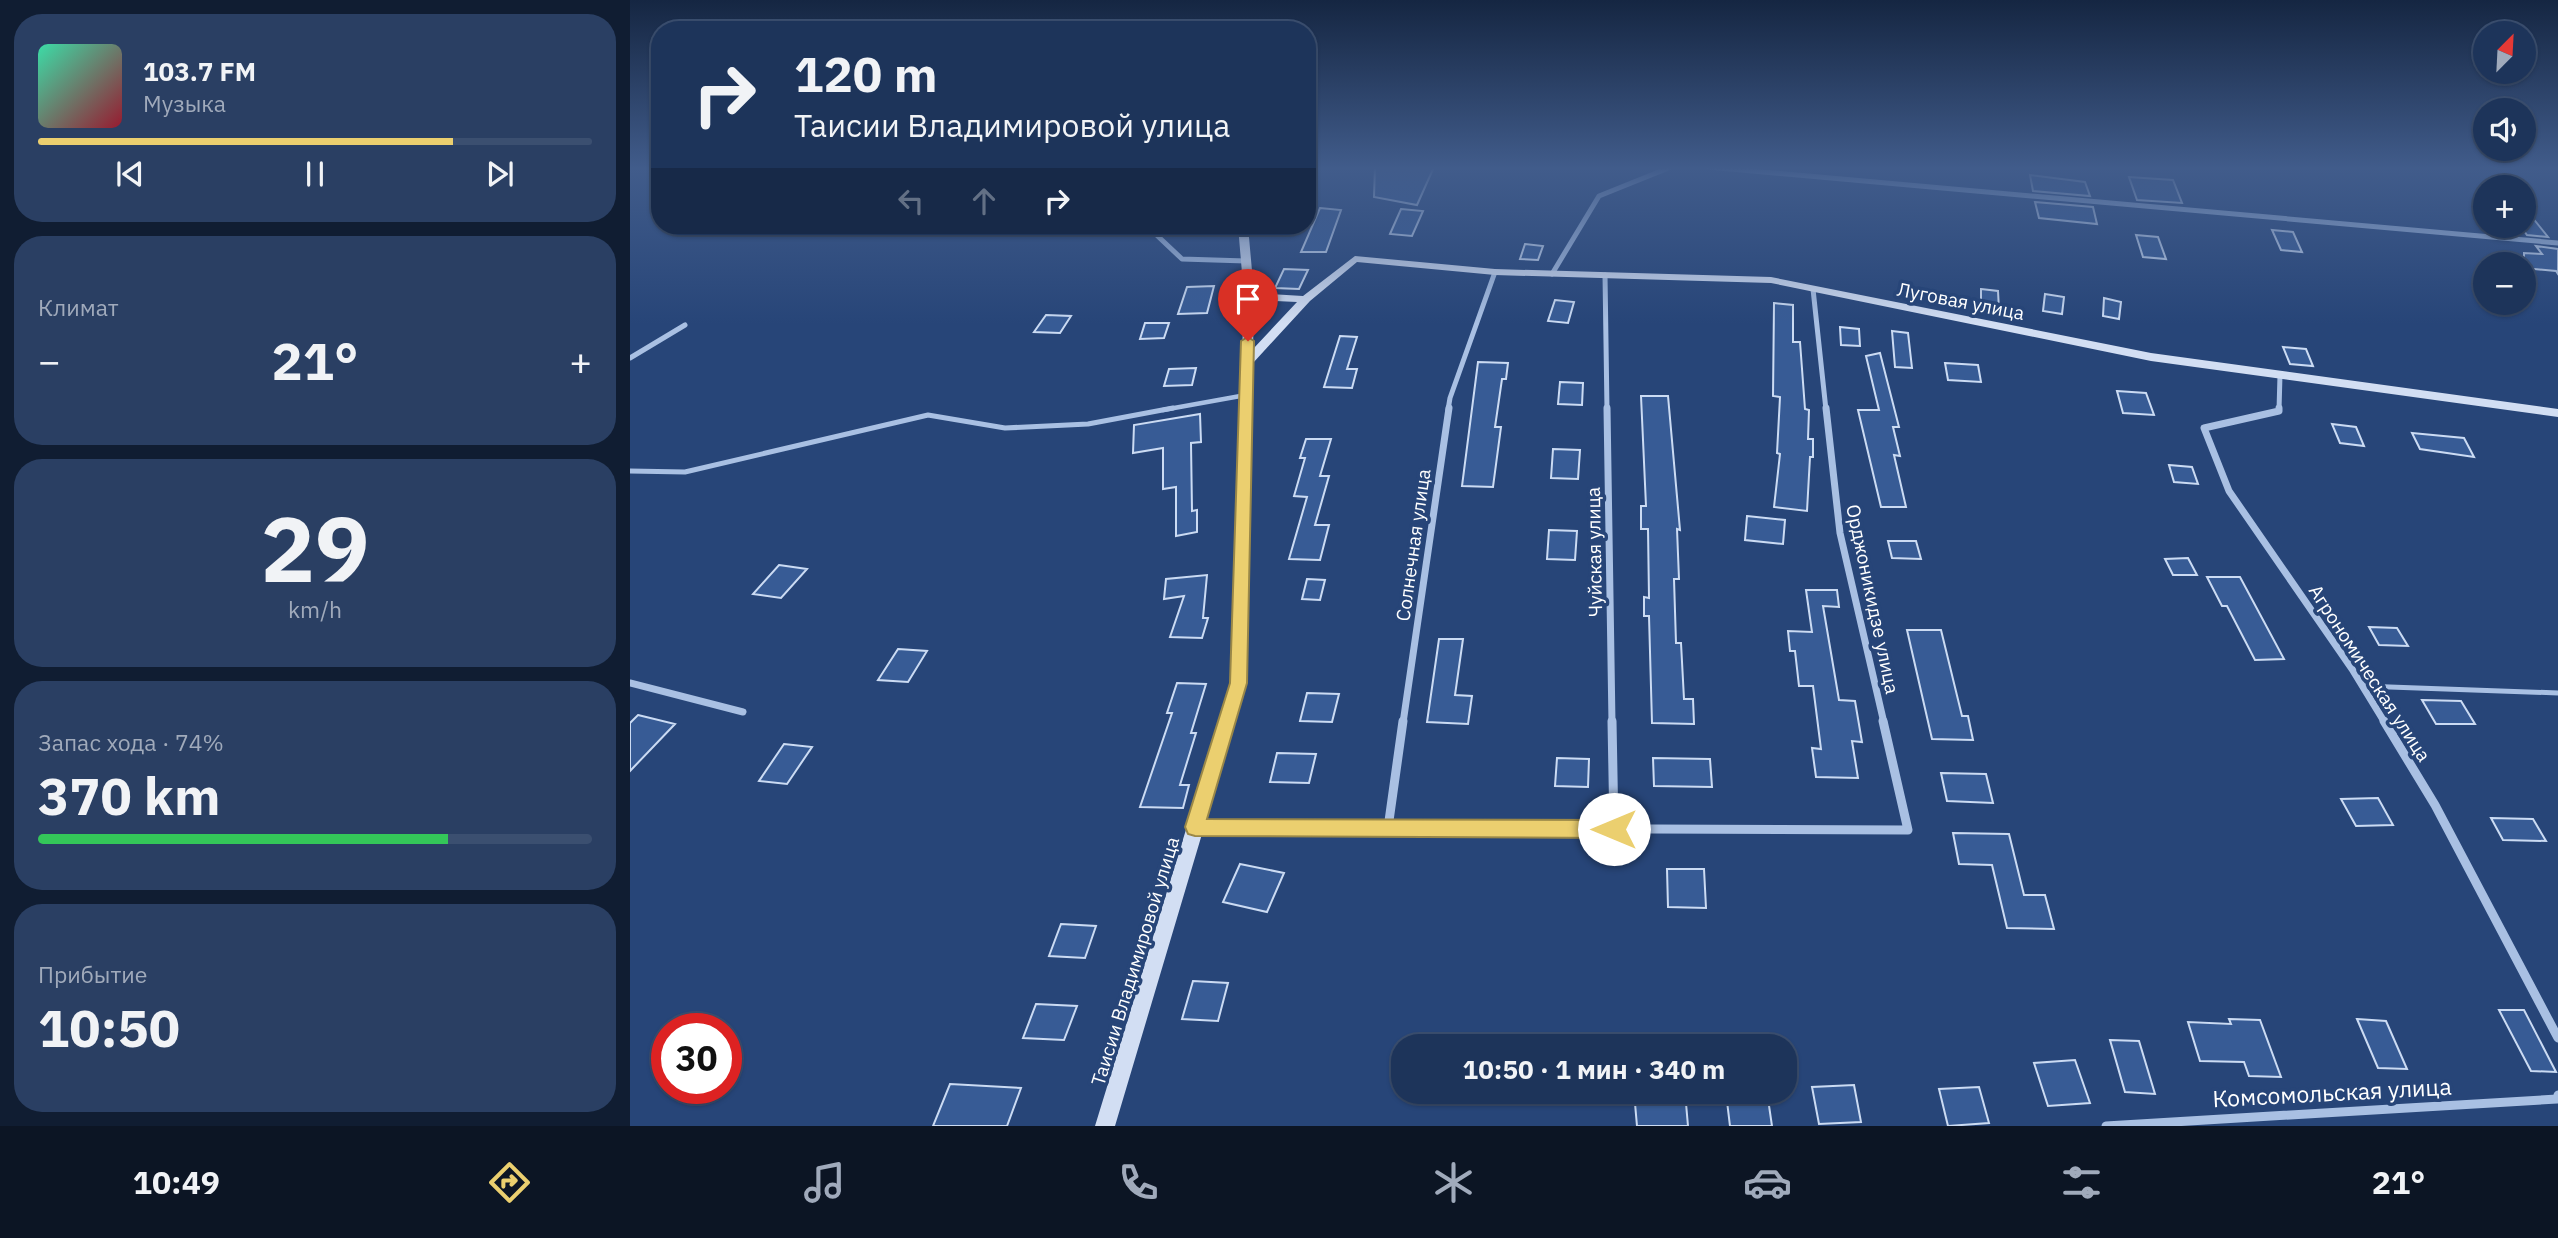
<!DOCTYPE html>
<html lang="ru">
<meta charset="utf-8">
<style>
body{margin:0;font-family:"IBM Plex Sans",sans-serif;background:#2a3f63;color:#f1f3f6;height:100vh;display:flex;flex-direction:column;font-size:26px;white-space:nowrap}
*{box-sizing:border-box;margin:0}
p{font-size:23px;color:#a0aabb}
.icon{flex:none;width:38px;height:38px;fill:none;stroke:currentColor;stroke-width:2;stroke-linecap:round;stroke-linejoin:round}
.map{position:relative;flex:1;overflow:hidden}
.drawer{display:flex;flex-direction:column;gap:14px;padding:14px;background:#101d32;width:630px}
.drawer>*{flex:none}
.top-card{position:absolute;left:21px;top:21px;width:665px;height:214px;border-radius:28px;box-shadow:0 2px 5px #0004,0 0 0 2px #3b4f70;background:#1d345a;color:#f1f3f6;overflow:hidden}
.needle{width:46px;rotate:24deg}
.fabs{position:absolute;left:1843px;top:21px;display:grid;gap:14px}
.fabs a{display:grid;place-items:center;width:63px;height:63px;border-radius:50%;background:#1d345a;box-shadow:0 2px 5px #0004,0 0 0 2px #3b4f70;font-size:35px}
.speed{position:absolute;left:21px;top:1013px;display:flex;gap:14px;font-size:35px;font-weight:700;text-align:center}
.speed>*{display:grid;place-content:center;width:91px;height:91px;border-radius:50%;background:#1d345a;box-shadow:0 2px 5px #0004,0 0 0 2px #3b4f70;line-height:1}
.speed .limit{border:10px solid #d22;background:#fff;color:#111}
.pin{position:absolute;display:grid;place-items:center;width:60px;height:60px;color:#fff;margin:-72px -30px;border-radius:50% 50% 50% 0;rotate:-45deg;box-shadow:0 0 7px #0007}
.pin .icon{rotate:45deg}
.me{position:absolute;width:77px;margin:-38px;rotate:270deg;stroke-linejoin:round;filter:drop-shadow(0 0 5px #0008)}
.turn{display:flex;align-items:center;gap:24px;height:147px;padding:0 28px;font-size:32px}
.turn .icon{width:91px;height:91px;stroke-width:2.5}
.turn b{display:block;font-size:49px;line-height:60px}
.lanes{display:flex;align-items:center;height:66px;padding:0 28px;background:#0003;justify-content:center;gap:35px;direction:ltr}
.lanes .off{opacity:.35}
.big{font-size:52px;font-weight:700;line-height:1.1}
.drawer .widget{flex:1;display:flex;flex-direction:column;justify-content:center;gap:10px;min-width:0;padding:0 24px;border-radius:28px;background:#2a3f63}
.drawer .dial{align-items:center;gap:0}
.dial b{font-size:91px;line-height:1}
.song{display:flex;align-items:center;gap:21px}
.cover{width:84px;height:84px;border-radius:10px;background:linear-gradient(135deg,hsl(160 70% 55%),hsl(350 70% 35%))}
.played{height:7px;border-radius:4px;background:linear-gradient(90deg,#ebcf6f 75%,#3b4f70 75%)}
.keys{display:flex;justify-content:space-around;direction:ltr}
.heat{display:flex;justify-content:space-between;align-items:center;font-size:38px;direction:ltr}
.charge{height:10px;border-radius:5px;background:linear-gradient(90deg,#34c759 74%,#3b4f70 0)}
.trip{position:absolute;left:761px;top:1034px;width:406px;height:70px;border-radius:28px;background:#1d345a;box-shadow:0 2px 5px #0004,0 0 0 2px #3b4f70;font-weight:700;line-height:70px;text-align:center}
.tab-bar{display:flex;height:112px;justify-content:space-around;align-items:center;background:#0c1524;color:#a0aabb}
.tab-bar .icon{width:49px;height:49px}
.tab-bar .on{color:#ebcf6f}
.tab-bar b{font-size:32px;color:#f1f3f6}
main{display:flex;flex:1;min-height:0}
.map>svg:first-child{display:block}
</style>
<main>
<section class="drawer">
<div class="widget">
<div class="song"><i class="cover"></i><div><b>103.7 FM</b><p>Музыка</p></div></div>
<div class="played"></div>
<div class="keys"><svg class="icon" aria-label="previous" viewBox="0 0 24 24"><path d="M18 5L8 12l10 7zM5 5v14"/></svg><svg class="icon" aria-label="pause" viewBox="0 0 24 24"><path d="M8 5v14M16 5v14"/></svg><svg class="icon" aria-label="next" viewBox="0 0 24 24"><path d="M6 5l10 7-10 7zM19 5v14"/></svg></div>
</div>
<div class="widget"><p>Климат</p>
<div class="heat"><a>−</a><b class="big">21°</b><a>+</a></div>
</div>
<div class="widget dial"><b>29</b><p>km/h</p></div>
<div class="widget"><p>Запас хода · 74%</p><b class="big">370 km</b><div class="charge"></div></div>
<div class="widget"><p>Прибытие</p><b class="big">10:50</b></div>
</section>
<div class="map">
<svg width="1928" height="1126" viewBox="0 0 1928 1126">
<rect width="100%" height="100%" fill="#274578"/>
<!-- building -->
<path fill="#375b95" stroke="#cbdbf3" stroke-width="2" d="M745 167H804L787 205 744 197Z
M1400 175 1455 182 1460 196 1403 191Z
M1499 177 1543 180 1552 203 1507 200Z
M1405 202 1463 207 1467 224 1409 218Z
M1894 207 1918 237 1897 235 1894 231Z
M690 208 711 210 696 252H671Z
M771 209 793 211 782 236 760 234Z
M1642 230 1663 232 1672 252 1651 250Z
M1506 235 1528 237 1536 259 1513 257Z
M895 244 913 246 908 260 890 259Z
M1906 246 1928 249V274L1926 271 1894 268V253L1912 254Z
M654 269 678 270 669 289 645 288Z
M584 286 577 313 548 314 557 287Z
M1351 289 1368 291 1369 310 1351 308Z
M1415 294 1434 297 1432 314 1413 311Z
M1474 298 1491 302 1489 319 1473 316Z
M925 300 944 302 938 323 918 321Z
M1144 303 1163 305V342H1170L1175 409 1179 410 1178 439H1183V457H1180L1177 511 1144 507 1150 454 1147 453 1150 397 1143 396Z
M416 315 441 316 430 333 404 332Z
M515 323H539L534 338 510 339Z
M1210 327 1229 329 1230 346 1211 345Z
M1262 331 1278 333 1282 368 1265 367Z
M710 336 727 337 717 369H727L722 388 694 387Z
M1653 347 1676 349 1683 366 1660 364Z
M1250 353 1269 427H1263L1270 456 1264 455 1276 507H1251L1228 410H1249L1236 356Z
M848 362 878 363 876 379H872L865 427H871L863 487 832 486Z
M1315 363 1348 365 1351 382 1318 380Z
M566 368 562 385 534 386 539 369Z
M930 382 953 383 952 405 928 404Z
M1487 391 1516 393 1524 415 1493 413Z
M1011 396H1038L1050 530 1047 529 1049 579H1044L1046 643H1051L1054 699H1063L1064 724 1022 723 1019 616H1014V597L1019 598 1018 529H1011V506H1016Z
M570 414 571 442 561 443 562 511 567 510V532L546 536V487L533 489V448L503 453 504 425Z
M1702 424 1726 427 1734 446 1710 443Z
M1782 433 1834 438 1844 457 1790 449Z
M676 439H701L690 476H699L685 525H699L690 560 659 559 677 497 664 496 675 458H670Z
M923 449 950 450 948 479 921 478Z
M1539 465 1562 467 1568 484 1544 482Z
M1117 516 1155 520 1153 544 1115 540Z
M919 530 947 531 945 560 917 559Z
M1258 541H1286L1291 559 1262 558Z
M1558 558 1567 575H1543L1535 559Z
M149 565 177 569 151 598 123 594Z
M577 575 573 618H578L572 638 540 637 554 596 534 599 536 579Z
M1577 577H1610L1654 659 1625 660 1597 606H1592Z
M677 579 695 580 690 600 672 599Z
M1176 590H1207L1209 607 1193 606 1209 700 1225 701 1232 742 1222 741 1228 778 1186 777 1182 748 1191 749 1183 686H1169L1165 651H1160L1158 631 1182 632Z
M1739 627 1767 628 1778 646 1749 645Z
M1277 630H1311L1332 716H1338L1343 740 1302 739Z
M809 639H833L825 695 842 696 838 724 797 722Z
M268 649 297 651 278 682 248 680Z
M547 683 576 684 561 733H566L550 785H559L553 808 510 807 542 713H537Z
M677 693 709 694 702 722 670 721Z
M1792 700 1831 701 1845 724H1806Z
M8 715 45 724 0 771V723Z
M154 744 182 747 157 784 129 781Z
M647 753 686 754 679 783 640 782Z
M927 758 959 759 958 787 925 786Z
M1023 758 1080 759 1082 787 1024 786Z
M1311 773 1356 774 1363 803 1317 801Z
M1748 798 1763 825 1726 826 1711 799Z
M1861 818 1903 819 1916 841 1873 840Z
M1323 833 1379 834 1394 895H1415L1424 929 1377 928 1362 865 1329 864Z
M610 864 654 873 637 912 593 902Z
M1037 869H1074L1076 908 1038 907Z
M431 924 466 926 455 958 419 956Z
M563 981 598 983 588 1021 552 1019Z
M406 1004 447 1006 434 1040 393 1038Z
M1869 1010H1894L1926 1072 1901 1071Z
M1599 1019 1630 1020 1651 1077 1619 1076 1614 1062 1570 1061 1558 1022 1601 1024Z
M1727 1019 1756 1021 1777 1069 1748 1068Z
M1480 1040 1509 1041 1525 1094 1495 1092Z
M1445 1060 1460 1103 1418 1106 1404 1063Z
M320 1084 391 1088 377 1126H303Z
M1224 1085 1231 1122 1189 1124 1182 1087Z
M1349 1087 1359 1123 1318 1126 1309 1089Z
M1004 1092H1055L1058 1126H1007Z
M1137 1092 1142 1126H1100L1096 1093Z"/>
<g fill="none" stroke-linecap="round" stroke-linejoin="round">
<!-- lane-far1 -->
<path stroke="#a9c0e3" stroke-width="4.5" d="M533 410 616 395"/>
<!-- lane -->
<path stroke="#a9c0e3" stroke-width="5" d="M0 471 55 472 298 415 375 428 458 424 543 408
M1732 686 1928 693"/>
<!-- street-far2 -->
<path stroke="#a9c0e3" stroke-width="5" d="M1078 167 1928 243
M517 226 552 259 616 261
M922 274 969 196 1041 167
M975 275 977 410
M1183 289 1196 410
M0 358 55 325
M818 410 820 398 865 272
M1649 410 1650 375"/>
<!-- street-far1 -->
<path stroke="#a9c0e3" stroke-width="7" d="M977 408 982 723
M1196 408 1210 533 1254 723
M1649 408V411L1574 428 1599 491 1722 669 1755 723
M0 683 113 712
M773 723 819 408"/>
<!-- street -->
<path stroke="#a9c0e3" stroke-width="9" d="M982 721 984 829
M1754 721 1805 805 1928 1038
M566 827 1278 830 1253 721
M758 828 773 721
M1476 1126 1927 1099 1928 1095"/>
<!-- secondary -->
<path fill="#d2def3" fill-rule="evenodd" d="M608 226H618L624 293 673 296 725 256 865 269 1141 277 1521 353 1928 409V417L1521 361 1141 283 865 275 727 262 680 301 623 363 617 683 485 1126H465L601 683 614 296ZM624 300 667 302 623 349Z"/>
</g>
<!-- sky -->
<linearGradient id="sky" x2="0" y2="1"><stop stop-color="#152642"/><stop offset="0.52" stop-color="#415c8b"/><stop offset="1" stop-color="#415c8b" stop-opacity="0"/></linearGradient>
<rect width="1928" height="324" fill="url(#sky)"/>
<!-- route -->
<path fill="#ebcf6f" stroke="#998748" stroke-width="2" d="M618 337 624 341 617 683 577 819 984 820 991 823 994 829 991 835 984 838 565 836 558 834 555 827 600 683 611 341Z"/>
<g text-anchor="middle" stroke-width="7" stroke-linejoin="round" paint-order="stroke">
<!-- street labels -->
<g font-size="19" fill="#fff" stroke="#274578">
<text transform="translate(1331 301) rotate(11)" y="7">Луговая улица</text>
<text transform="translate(783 545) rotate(-82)" y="7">Солнечная улица</text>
<text transform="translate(964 552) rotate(-91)" y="7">Чуйская улица</text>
<text transform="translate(1243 599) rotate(78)" y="7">Орджоникидзе улица</text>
<text transform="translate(1740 673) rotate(57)" y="7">Агрономическая улица</text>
<text transform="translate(505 961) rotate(-73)" y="7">Таисии Владимировой улица</text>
</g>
<!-- near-street labels -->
<g font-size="23" fill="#fff" stroke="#274578">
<text transform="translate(1702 1093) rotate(-3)" y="8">Комсомольская улица</text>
</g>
</g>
</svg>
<div class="fabs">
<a><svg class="needle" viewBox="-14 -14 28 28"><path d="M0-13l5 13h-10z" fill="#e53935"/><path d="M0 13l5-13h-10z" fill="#a0aabb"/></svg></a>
<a><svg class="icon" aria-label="sound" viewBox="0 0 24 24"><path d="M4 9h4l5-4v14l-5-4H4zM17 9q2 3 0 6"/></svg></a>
<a>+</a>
<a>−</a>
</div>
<div class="speed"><div class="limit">30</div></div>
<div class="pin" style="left:618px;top:341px;background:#d93025"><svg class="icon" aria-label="arrive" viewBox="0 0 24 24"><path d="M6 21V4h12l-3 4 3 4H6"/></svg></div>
<svg class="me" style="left:984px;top:829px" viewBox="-20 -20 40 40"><circle r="19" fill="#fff"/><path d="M0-13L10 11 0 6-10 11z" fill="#ebcf6f"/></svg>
<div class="trip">10:50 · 1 мин · 340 m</div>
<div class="top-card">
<div class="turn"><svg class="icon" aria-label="right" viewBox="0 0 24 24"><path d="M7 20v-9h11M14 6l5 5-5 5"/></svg><div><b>120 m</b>Таисии Владимировой улица</div></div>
<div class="lanes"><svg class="icon off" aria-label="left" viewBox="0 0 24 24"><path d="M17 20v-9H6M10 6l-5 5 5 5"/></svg><svg class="icon off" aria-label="ahead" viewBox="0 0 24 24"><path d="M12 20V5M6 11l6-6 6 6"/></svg><svg class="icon" aria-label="right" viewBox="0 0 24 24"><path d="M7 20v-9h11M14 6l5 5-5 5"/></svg></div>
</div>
</div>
</main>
<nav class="tab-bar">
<b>10:49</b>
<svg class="icon on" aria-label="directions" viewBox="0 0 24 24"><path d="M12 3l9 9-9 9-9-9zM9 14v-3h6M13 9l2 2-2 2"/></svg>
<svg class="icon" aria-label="music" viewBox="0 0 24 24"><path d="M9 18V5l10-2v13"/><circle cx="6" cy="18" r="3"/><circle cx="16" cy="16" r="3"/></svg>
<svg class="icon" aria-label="phone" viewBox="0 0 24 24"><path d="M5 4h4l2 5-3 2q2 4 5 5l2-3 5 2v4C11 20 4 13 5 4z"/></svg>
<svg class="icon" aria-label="climate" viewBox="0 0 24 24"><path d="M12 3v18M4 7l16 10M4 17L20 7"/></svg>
<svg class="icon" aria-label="car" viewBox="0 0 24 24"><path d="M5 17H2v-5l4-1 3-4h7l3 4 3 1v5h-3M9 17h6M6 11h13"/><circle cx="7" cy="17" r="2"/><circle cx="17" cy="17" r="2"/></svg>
<svg class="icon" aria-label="filters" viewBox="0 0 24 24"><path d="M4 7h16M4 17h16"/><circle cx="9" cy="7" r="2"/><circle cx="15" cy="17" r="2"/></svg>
<b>21°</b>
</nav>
